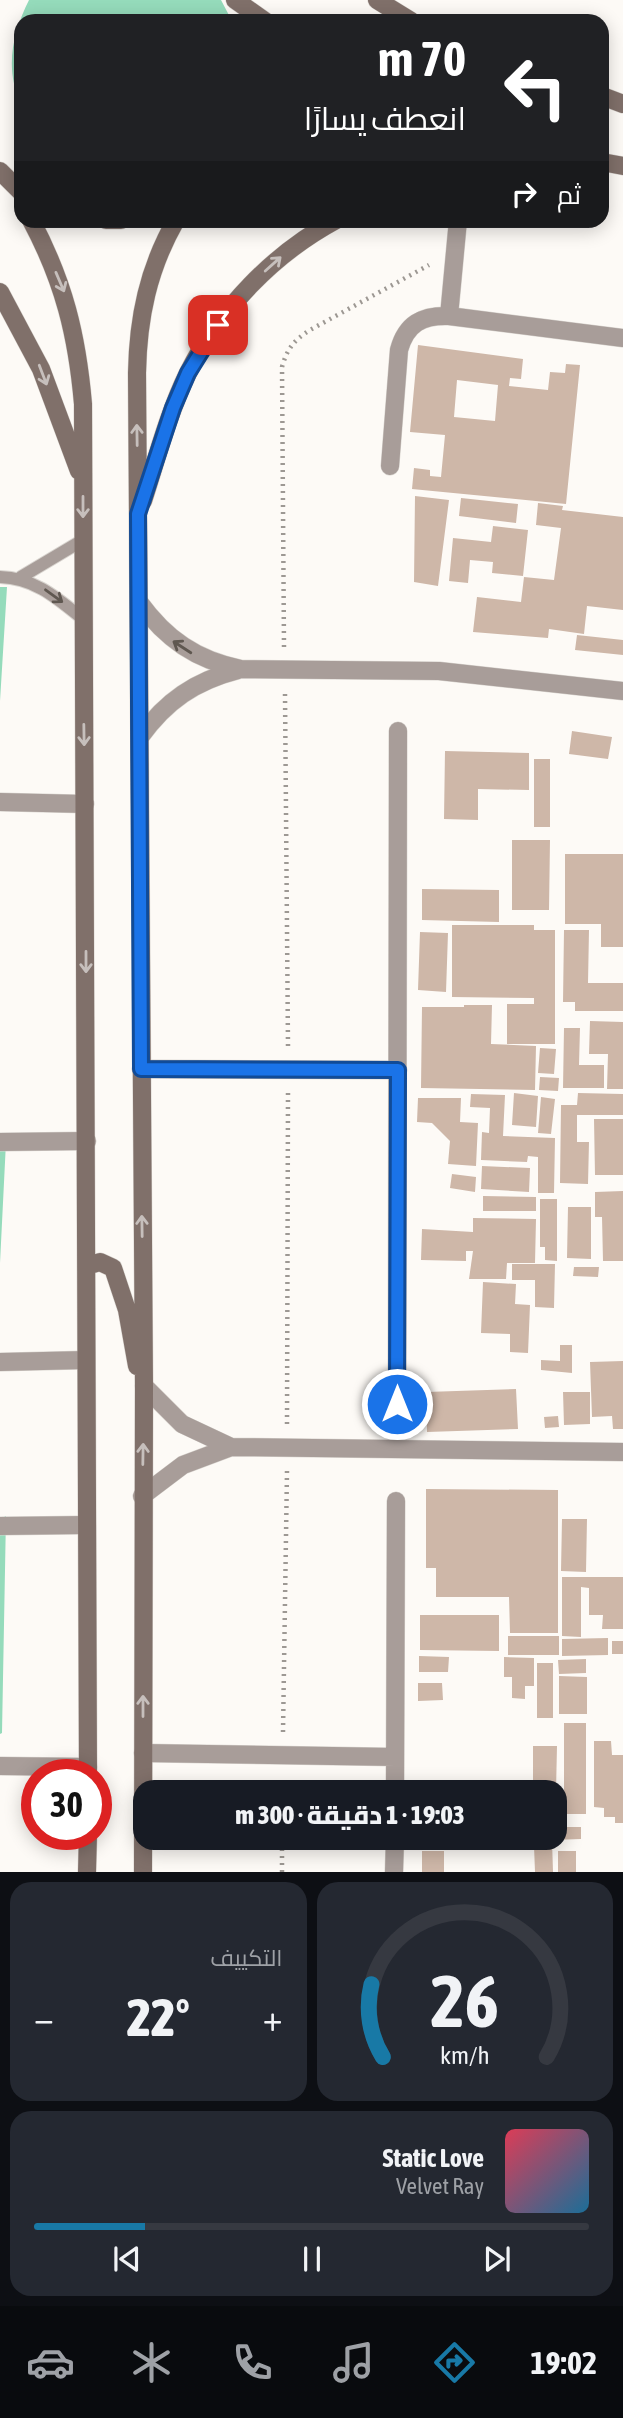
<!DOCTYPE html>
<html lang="ar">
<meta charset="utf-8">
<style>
body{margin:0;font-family:"Asap Condensed",Cairo,sans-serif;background:#242831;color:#f1f3f6;direction:rtl;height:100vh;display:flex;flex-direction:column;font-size:26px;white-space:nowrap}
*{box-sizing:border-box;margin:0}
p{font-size:23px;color:#9ea1a6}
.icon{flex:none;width:38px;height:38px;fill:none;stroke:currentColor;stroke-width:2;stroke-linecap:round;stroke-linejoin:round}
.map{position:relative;height:1872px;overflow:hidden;direction:ltr}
.details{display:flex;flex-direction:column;gap:10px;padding:10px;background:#0d0f14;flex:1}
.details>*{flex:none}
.guide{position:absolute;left:14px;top:14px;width:595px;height:214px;border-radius:21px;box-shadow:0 4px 18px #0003;direction:rtl;background:#202124;color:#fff;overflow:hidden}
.speed{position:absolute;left:21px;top:1759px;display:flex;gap:14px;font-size:35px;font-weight:700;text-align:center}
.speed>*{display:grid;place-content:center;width:91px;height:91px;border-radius:50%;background:#171b24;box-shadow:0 4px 18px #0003;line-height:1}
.speed .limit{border:10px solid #d22;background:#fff;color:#111}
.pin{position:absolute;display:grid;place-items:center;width:60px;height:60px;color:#fff;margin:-30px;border-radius:14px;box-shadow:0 4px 10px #0006}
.me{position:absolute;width:77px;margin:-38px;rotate:0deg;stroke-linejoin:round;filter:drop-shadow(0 0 5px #0008)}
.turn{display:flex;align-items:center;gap:24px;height:147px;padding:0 28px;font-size:32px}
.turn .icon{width:91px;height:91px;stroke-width:2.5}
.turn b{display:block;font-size:49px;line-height:60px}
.then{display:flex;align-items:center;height:66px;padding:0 28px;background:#0003;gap:14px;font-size:26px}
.big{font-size:52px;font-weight:800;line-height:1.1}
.details .tile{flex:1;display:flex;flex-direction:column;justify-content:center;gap:10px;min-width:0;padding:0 24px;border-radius:21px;background:#242831}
.details .dial{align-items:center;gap:0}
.dial svg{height:182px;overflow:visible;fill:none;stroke:#363941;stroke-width:7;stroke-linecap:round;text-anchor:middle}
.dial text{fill:#f1f3f6;stroke:none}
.song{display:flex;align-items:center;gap:21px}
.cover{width:84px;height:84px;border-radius:10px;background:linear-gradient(135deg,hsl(350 70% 55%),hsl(200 70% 35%))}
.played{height:7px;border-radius:4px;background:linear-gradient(90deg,#1879a6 20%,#363941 20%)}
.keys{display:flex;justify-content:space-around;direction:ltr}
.heat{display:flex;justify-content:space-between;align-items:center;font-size:38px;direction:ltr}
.details .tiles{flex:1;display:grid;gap:10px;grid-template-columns:1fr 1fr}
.tile:last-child{grid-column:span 2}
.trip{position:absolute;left:133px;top:1780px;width:434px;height:70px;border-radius:21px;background:#171b24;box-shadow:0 4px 18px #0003;font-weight:800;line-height:70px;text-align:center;direction:rtl}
.tab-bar{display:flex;height:112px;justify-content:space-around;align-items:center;background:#090b0e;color:#9ea1a6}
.tab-bar .icon{width:49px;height:49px}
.tab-bar .current{color:#1879a6}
.tab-bar b{font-size:32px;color:#f1f3f6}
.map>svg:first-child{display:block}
</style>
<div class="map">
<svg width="623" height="1872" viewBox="0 0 623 1872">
<rect width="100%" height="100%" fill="#fdfaf6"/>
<!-- green -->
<path fill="#95dbbb" d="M29 0H221L232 21H21V103C4 69 13 32 29 0Z
M0 587H7L0 701Z
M0 1139 6 1142 0 1263Z
M6 1516 2 1733 0 1734V1519Z"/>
<!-- building -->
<path fill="#ceb7a8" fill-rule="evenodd" d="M418 345 523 359 521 379 510 378 509 386 548 390 550 372 565 373 566 364 580 365 566 504 412 489 414 468 430 470V476L441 477 445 435 410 432ZM457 380 498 385 495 421 454 417Z
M415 496 449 500 438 586 414 582Z
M461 498 518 504 516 523 459 516Z
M538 503 563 506 562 510 623 517V610L587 606 584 634 549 629 548 638 473 632 477 597 521 602 524 577 554 580 561 528 536 525Z
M493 526 528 530 523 576 492 573 493 562 470 560 468 583 449 581 453 538 491 542Z
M577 635 623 640V655L575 650Z
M572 731 612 737 608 759 569 754Z
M445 751 529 753V790L478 789V820L444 819Z
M534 759H550V827H534Z
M512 840H550L549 910H512Z
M565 854H623V947H601V924H565Z
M422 889 499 890V922L422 920Z
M452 925H534V930H555V1044H507V1004H534V998L452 997Z
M564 930H589L588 983H623V1011H575V1002H563Z
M420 932 448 933 446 992 418 990Z
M464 1005H492L491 1044 536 1046 535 1090 421 1088 422 1007H464Z
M590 1021 623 1022V1089H607L608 1054H589Z
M564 1028H580L579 1065H604V1088H563Z
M540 1048 556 1049 554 1074 538 1073Z
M540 1077 559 1078 558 1091 539 1090Z
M514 1093 538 1096 536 1127 512 1125Z
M578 1093 623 1094V1115H577V1142H589L588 1184 560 1183 561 1105H577Z
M471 1094 505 1095 503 1136 555 1138 554 1193H538V1157L528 1156 527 1162 481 1160 482 1132 489 1133 490 1108 470 1107Z
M541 1097 555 1099 551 1134 538 1133Z
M418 1098H461L460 1122 478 1123 476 1166 448 1164 450 1141 432 1123 417 1122Z
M594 1119H623V1175H595Z
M482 1166 530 1168 529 1192 481 1189Z
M452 1174 476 1177 475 1192 450 1188Z
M623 1191V1261H603L602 1217H595V1192Z
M483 1196 536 1197V1211H483Z
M540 1199H557V1261L545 1260V1247H540Z
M568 1207H591V1259L567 1258Z
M473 1218 536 1219 535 1263H507L506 1279H469L473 1251H466V1261L421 1260 422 1229 473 1232Z
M512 1264H555L554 1308 535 1307V1280H512Z
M574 1267H599L598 1277 573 1276Z
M483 1282 516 1284 515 1304 530 1305 528 1353 510 1352V1334L481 1333Z
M560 1345H572V1373L541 1370V1360L560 1361Z
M623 1361V1429H613L612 1416 592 1417 590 1362Z
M516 1389 518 1429 427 1432 426 1392Z
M563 1392H590V1424L564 1425Z
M558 1416 559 1427 545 1428 544 1417Z
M426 1489 558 1490V1633H510L509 1597H436V1568H426Z
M562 1519H587L586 1572 561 1571Z
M562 1577H623V1629H602L603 1615H589V1588L581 1587V1637L562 1636Z
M420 1615H499V1651L420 1650Z
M508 1636H559V1655H508Z
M608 1638V1655L562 1656V1639Z
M612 1641H623V1654H612Z
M419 1656 449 1657 448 1672H419Z
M504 1657 534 1658V1686H525V1699L512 1698V1677H504Z
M586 1659V1673L559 1674 558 1660Z
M537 1663H553V1718H537Z
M559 1676 587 1677V1714H559Z
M418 1683H442L443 1700 418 1701Z
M564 1723H586V1814H564Z
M594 1741H611L612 1755H623V1823H615V1817H604V1808L594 1807Z
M533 1746H557L556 1792H533Z
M423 1788H488V1792H423Z
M555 1827H581V1839L552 1840 553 1872H535L534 1846 504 1847V1838H555Z
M422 1851H444V1872H422Z
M558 1851H576V1872H558Z"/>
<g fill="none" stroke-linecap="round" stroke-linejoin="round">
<!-- service casing -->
<g stroke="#d8d4cf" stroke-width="14">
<path id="service" d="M0 577C35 578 57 598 83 619
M21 577 83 540"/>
</g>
<!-- minor casing -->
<g stroke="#d8d4cf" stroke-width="19">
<path id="minor" d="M449 316 458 220
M390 466 399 350C406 324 422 315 449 316L623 338
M139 602C166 639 196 660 241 669L439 671 623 691
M140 737C166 701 195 681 238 670
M0 802 85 804
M141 1069 398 1070
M0 1142 87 1141
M0 1362 86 1360
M144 1386 182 1424 231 1447
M397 1404 398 731
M142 1496 183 1465 231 1447 623 1452
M0 1526 86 1525
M143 1753 395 1757
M0 1766 88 1767
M395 1792 396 1501
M394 1872 395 1838"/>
</g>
<!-- secondary casing -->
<g stroke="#d8d4cf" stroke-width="19">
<path id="secondary" d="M235 0 265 21
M377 0 411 21
M602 96 623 104
M602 162 623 166
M0 171 21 192
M31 220C64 282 77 335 83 404L88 1774
M106 220H121
M0 292 41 369 79 471
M143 501C157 458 168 414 188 373 220 309 273 254 336 220
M87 1266 100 1262 113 1268 127 1310 137 1366
M87 1872 88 1834
M143 1872 144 1386 137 373C138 318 148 269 176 220"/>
</g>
<!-- path -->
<path stroke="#9d9893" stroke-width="4.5" stroke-dasharray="2 5" stroke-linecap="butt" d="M284 647 282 367C287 349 294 340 310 330L429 265
M285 694 288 1046
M287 1424 288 1093
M283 1732 287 1471
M283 1792V1779
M282 1872V1838"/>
<!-- service -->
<use href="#service" stroke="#a89d99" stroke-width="12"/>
<!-- minor -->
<use href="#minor" stroke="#a89d99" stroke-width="18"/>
<!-- secondary -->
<use href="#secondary" stroke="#80706a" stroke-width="18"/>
</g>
<!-- one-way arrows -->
<defs><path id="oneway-shaft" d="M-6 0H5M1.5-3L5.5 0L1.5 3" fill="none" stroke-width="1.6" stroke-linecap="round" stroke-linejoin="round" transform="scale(1.75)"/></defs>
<g stroke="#c6bfbc">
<use href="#oneway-shaft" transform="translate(273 264) rotate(-42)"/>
<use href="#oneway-shaft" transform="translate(60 282) rotate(67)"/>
<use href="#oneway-shaft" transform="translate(43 375) rotate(69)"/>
<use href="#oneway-shaft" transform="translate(137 435) rotate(-91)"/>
<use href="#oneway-shaft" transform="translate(83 507) rotate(90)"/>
<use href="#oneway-shaft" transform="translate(84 735) rotate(89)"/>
<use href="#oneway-shaft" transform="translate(86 962) rotate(90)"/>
<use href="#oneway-shaft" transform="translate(142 1226) rotate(-91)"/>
<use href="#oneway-shaft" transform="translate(143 1454) rotate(-89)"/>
<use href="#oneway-shaft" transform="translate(143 1706) rotate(-90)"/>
</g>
<g stroke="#5f5750">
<use href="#oneway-shaft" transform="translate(54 596) rotate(36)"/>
<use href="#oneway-shaft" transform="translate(182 647) rotate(-147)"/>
</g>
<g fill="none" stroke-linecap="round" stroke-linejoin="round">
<!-- route casing -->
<g stroke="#114b97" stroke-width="18">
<path id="route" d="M218 325 188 373 173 408 138 514 141 1069 398 1070 397 1404"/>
</g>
<!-- route -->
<use href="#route" stroke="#1a73e8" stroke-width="12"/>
</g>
</svg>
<div class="speed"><div class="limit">30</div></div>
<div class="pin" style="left:218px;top:325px;background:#d93025"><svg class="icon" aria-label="arrive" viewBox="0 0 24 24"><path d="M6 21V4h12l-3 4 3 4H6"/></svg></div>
<svg class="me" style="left:397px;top:1404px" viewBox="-20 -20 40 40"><circle r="17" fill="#1a73e8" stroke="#fff" stroke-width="3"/><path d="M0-11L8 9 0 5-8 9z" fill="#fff"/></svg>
<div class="trip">19:03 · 1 دقيقة · 300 m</div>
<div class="guide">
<div class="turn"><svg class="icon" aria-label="left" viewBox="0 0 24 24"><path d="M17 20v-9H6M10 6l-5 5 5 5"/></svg><div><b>70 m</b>انعطف يسارًا</div></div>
<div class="then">ثم<svg class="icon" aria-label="right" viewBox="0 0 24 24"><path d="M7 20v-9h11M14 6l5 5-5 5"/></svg></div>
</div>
</div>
<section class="details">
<div class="tiles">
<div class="tile dial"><svg viewBox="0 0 100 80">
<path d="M14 69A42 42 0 1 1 86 69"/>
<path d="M14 69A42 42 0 0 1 9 37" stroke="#1879a6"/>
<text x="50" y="56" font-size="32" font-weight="700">26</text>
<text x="50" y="72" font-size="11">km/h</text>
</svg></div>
<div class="tile"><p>التكييف</p>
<div class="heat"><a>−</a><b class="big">22°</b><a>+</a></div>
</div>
<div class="tile">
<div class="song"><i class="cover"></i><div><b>Static Love</b><p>Velvet Ray</p></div></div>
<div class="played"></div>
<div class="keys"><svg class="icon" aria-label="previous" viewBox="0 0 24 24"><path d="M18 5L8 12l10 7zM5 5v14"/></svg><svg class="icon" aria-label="pause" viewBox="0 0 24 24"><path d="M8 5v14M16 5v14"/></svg><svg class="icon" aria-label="next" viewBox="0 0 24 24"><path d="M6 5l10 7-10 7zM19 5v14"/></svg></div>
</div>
</div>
</section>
<nav class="tab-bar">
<b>19:02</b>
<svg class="icon current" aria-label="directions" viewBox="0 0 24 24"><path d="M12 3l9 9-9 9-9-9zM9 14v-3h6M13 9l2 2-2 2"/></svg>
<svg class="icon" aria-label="music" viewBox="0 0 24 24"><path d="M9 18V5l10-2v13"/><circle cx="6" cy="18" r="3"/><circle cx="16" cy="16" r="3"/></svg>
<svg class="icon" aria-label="phone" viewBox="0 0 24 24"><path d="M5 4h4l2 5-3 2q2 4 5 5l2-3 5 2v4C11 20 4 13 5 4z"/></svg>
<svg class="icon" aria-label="climate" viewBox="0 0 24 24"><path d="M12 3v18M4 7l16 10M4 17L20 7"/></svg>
<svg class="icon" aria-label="car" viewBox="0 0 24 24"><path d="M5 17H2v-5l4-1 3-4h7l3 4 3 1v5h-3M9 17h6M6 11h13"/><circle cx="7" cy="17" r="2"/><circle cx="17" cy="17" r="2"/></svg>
</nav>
